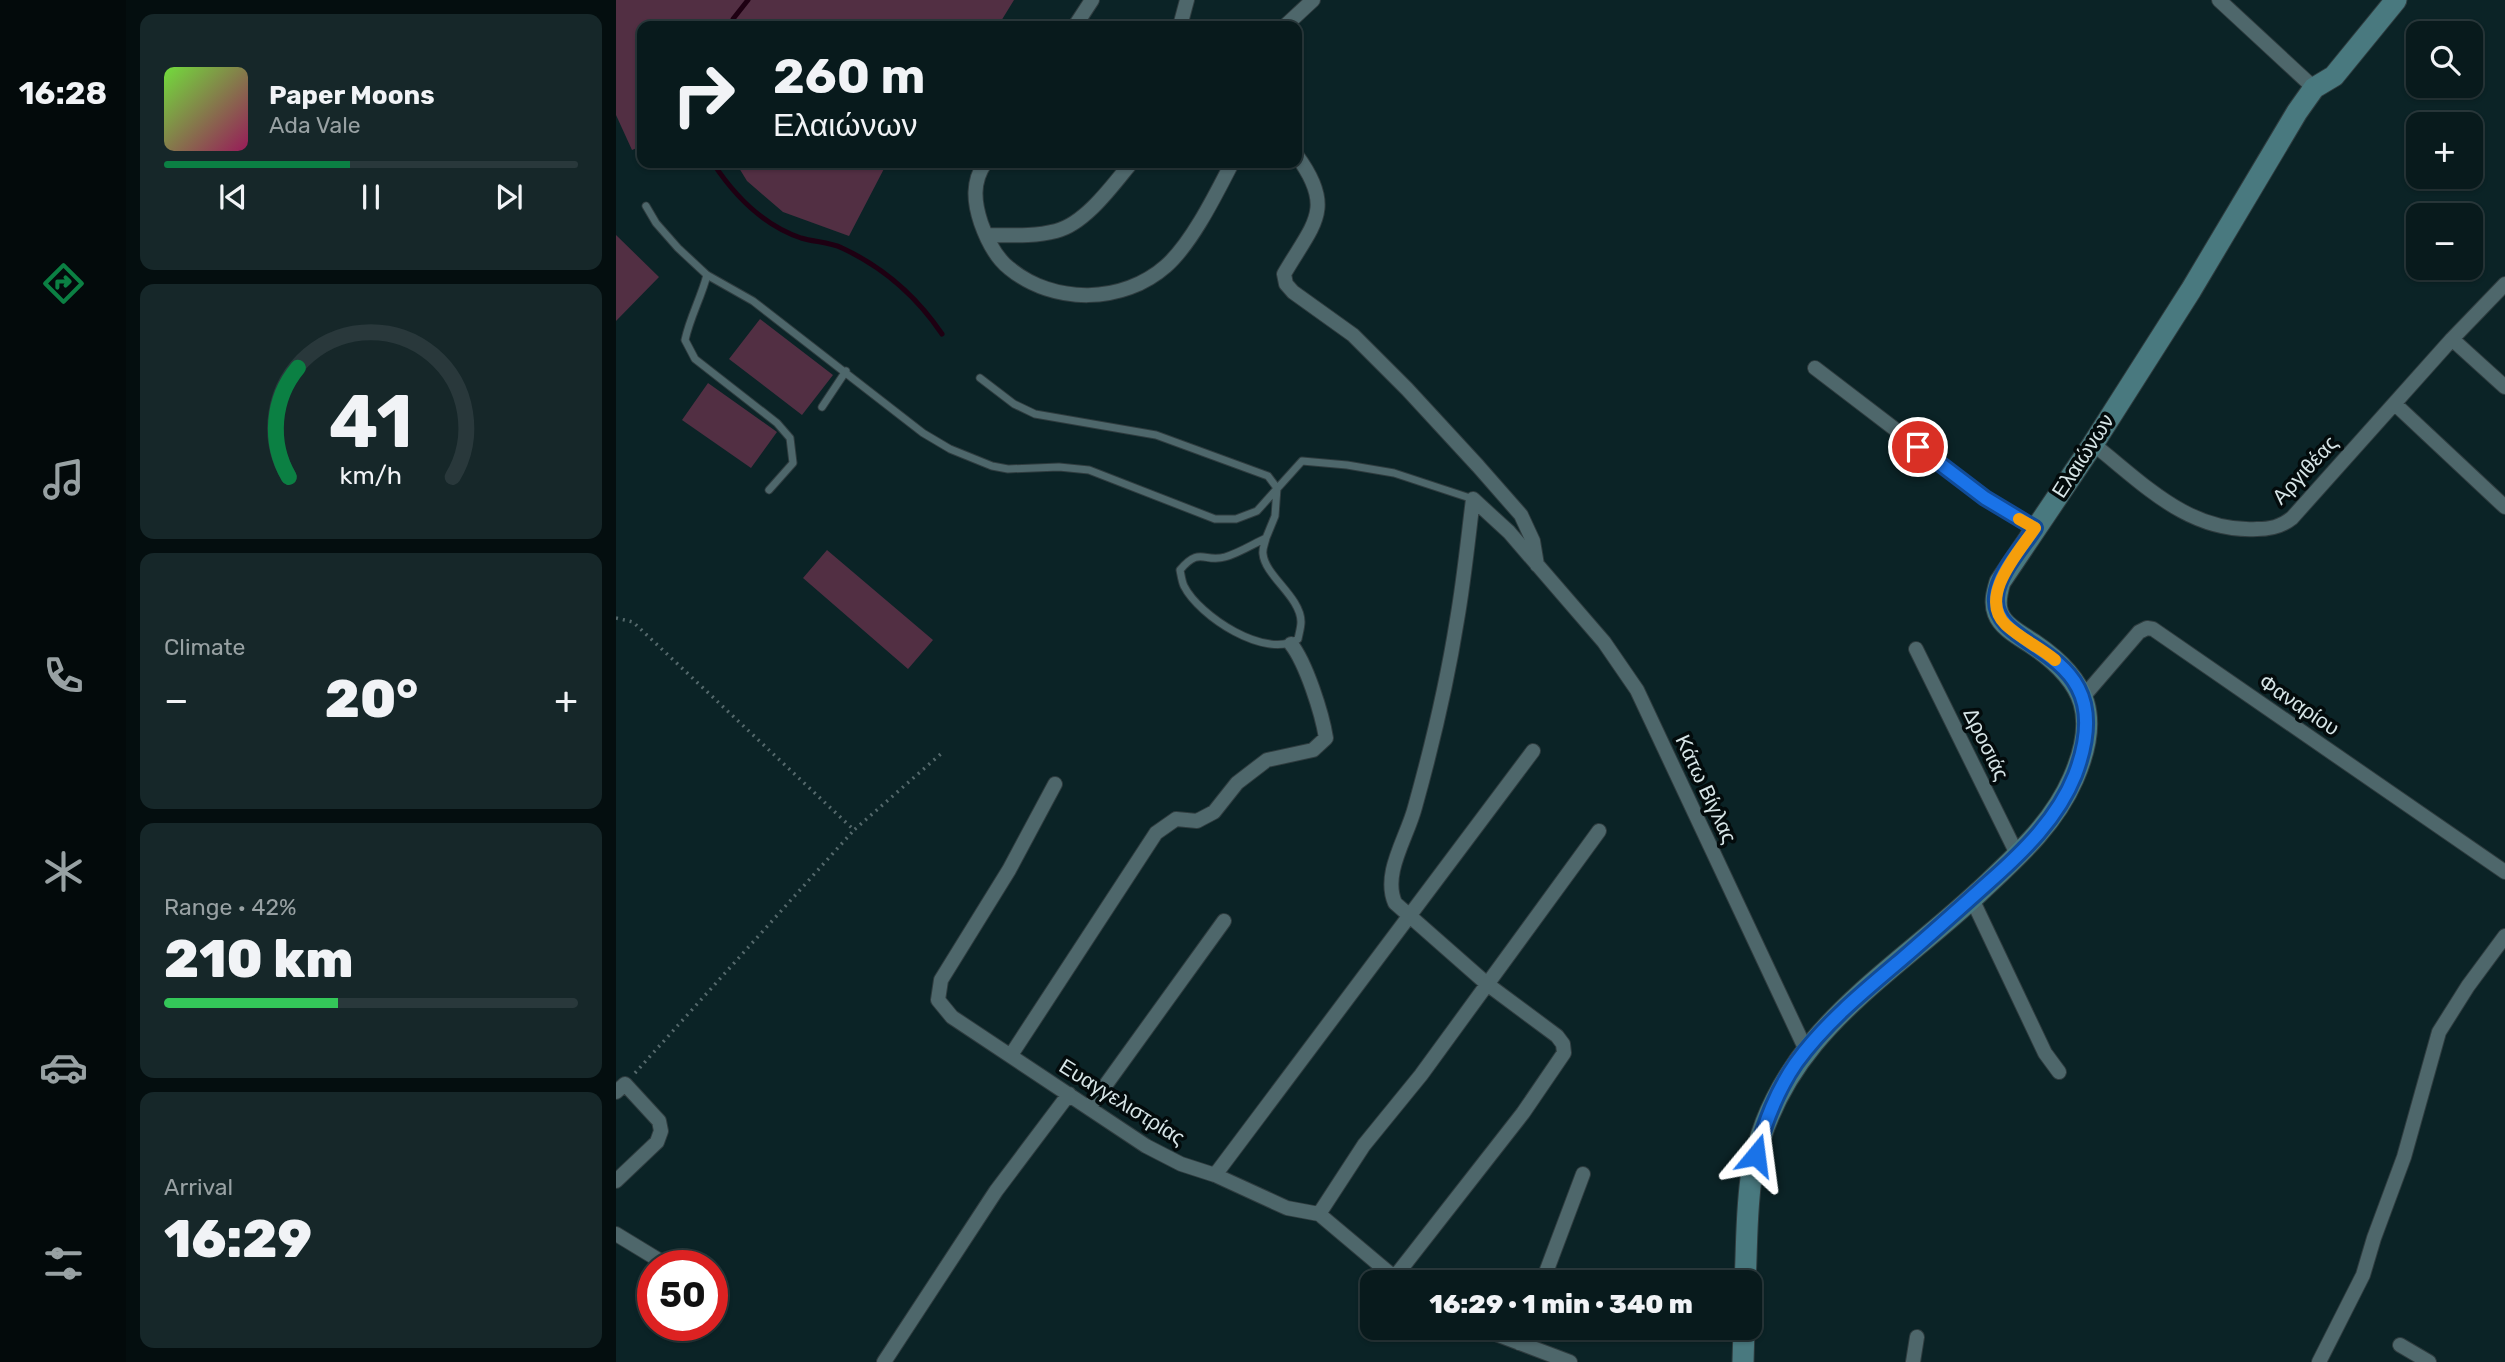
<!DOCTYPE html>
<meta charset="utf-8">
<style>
body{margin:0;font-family:Rubik,sans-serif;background:#162729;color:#f1f3f6;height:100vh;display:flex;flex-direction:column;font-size:26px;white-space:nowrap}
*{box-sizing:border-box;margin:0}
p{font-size:23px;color:#98a1a3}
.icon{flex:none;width:38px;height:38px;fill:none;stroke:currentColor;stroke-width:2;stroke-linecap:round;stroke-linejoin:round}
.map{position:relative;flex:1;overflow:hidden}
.panel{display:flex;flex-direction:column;gap:14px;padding:14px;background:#040e0f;width:490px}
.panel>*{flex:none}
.hud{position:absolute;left:21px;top:21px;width:665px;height:147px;border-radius:14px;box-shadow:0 2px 5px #0004,0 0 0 2px #29383b;background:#081a1c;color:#f1f3f6;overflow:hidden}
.fabs{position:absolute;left:1790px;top:21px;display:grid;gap:14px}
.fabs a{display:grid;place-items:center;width:77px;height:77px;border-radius:14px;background:#081a1c;box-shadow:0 2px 5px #0004,0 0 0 2px #29383b;font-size:35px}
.speed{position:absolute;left:21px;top:1250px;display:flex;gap:14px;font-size:35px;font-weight:700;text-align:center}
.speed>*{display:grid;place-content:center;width:91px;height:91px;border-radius:50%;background:#081a1c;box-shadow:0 2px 5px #0004,0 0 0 2px #29383b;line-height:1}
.speed .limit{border:10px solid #d22;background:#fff;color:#111}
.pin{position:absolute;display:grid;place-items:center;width:60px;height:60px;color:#fff;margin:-30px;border:4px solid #fff;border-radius:50%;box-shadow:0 2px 7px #0007}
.me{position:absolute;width:77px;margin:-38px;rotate:16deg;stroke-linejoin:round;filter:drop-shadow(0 0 5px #0008)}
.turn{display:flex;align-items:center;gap:24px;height:147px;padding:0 21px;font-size:32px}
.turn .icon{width:91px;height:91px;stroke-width:2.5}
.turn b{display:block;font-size:49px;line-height:60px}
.big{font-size:52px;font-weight:800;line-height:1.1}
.panel .widget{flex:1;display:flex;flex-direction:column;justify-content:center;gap:10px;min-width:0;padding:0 24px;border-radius:14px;background:#162729}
.panel .dial{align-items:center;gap:0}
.dial svg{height:182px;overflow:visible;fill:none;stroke:#29383b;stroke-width:7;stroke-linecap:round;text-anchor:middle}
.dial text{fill:#f1f3f6;stroke:none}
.song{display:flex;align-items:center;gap:21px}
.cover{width:84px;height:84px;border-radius:10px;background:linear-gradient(135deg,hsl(100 70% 55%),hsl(330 70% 35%))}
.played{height:7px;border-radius:4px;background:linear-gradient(90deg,#0b8043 45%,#29383b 45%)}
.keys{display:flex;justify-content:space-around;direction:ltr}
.heat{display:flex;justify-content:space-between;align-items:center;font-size:38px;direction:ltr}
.charge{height:10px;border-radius:5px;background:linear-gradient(90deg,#34c759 42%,#29383b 0)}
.trip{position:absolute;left:744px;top:1270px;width:402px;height:70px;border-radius:14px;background:#081a1c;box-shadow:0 2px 5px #0004,0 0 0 2px #29383b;font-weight:800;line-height:70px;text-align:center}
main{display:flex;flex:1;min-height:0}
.menu{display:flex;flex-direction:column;width:126px;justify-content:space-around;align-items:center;background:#030a0b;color:#98a1a3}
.menu .icon{width:49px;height:49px}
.menu .current{color:#0b8043}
.menu b{font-size:32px;color:#f1f3f6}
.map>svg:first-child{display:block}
</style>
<main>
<nav class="menu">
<b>16:28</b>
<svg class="icon current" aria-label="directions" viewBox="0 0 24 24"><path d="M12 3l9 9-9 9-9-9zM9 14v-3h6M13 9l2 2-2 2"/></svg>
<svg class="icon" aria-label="music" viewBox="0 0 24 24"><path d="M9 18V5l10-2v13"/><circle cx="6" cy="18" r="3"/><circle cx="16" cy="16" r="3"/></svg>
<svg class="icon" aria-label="phone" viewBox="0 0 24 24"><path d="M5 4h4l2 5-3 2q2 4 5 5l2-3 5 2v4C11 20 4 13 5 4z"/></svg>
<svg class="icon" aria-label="climate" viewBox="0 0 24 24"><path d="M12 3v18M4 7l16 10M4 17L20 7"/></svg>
<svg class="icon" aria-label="car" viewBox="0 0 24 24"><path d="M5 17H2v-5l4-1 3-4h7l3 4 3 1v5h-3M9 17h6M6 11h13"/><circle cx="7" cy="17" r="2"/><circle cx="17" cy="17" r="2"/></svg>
<svg class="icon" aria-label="filters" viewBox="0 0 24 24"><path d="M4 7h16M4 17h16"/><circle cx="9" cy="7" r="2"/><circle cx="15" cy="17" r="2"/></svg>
</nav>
<section class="panel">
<div class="widget">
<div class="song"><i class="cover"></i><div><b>Paper Moons</b><p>Ada Vale</p></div></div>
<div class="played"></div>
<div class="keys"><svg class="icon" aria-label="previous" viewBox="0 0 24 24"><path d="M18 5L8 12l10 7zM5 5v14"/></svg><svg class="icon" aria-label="pause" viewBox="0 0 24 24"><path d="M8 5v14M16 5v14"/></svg><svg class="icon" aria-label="next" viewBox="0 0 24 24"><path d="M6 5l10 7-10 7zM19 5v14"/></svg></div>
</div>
<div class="widget dial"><svg viewBox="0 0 100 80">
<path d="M14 69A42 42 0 1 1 86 69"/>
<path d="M14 69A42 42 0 0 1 18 21" stroke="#0b8043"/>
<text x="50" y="56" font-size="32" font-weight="700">41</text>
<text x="50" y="72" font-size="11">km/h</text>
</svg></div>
<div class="widget"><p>Climate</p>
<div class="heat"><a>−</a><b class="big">20°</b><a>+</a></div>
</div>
<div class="widget"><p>Range · 42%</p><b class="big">210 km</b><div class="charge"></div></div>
<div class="widget"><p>Arrival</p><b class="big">16:29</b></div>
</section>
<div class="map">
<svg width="1889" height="1362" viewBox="0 0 1889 1362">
<rect width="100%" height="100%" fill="#0b2326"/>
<!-- green -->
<path fill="#522f43" d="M0 0H398L382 26H26V146L16 150 0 115Z
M120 163H271L233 236 167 212 131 181Z
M0 235 43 277 0 321Z
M144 319 217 375 186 415 113 359Z
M92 383 161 432 135 468 66 420Z
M211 550 317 640 292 669 187 578Z"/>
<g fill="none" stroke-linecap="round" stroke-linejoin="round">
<!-- stream -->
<path stroke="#1e0012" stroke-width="5" d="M118 26 117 19 132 0
M97 163C118 195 147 225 185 238 198 242 214 242 226 248 267 267 301 297 326 334"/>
<!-- lane casing -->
<g stroke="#2f3c3f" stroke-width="9">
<path id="lane" d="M30 206 40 223 62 248 91 275 137 301 307 433 334 449 376 466 392 469 443 467 473 470 599 519H620L641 511 686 461 731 465 778 473 857 499
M91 275C85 298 74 317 69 340L79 359 161 423 174 438 177 463 153 490
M364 378 398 404 419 414 540 435 652 476 661 488 659 516 650 538C637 544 623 553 609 557 588 563 584 546 564 570 565 575 566 582 568 586 583 616 650 660 682 639 683 634 685 627 685 622 685 597 649 576 647 554 646 549 649 543 650 538
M206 407 230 371"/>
</g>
<!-- street casing -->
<g stroke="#2f3c3f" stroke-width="16">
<path id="street" d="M1603 0 1698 88
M459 26 476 0
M564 26 571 0
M669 26 697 0
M681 156C720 209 697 224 668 274L670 284 677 292 737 335 791 389 862 466 905 515 917 541 921 565
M369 163C356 182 358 202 365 223 371 240 379 257 393 268 438 305 507 304 550 266 576 243 600 194 616 163
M370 235C393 235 417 237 440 231 469 224 497 185 515 163
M1836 339 1889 387
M1199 368 1369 498 1419 529
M1779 404 1889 507
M1477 444C1527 483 1572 533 1641 529 1654 529 1665 527 1676 518L1836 339 1889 284
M857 499 893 532 988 642 1021 690 1190 1050
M1300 649 1402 856
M1467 697 1523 632 1531 628 1537 629 1889 872
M439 784 393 870 325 980 322 1000 336 1017 530 1146 565 1164 599 1175 671 1208 703 1214 785 1283
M1356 899 1429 1053 1443 1072
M395 1055 540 833 560 819 581 821 598 812 621 783 651 760 697 750 710 738C706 713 690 663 675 644
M0 1092 9 1084 43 1121 45 1131 41 1142 0 1181
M473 1108 608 921
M599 1175 917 751
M703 1214 748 1145 805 1075 983 831
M0 1234 51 1265
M778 1278 907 1113 948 1053 947 1044 941 1036 871 984 779 903C766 873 791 838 799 807 816 746 831 683 841 620 848 580 852 539 857 499
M926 1283 967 1174
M864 1328 954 1362
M903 1343 908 1328
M1784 1345 1813 1362
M268 1362 380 1191 453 1094
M1297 1362 1301 1337
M1703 1362 1747 1275 1758 1238 1788 1157 1823 1032 1852 986 1889 936"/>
</g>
<!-- secondary casing -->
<g stroke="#2f3c3f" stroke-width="23">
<path id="secondary" d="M1129 1283C1131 1246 1130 1208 1136 1172 1160 1037 1271 978 1363 892 1399 858 1437 825 1457 779 1484 718 1472 681 1417 644 1405 636 1387 627 1382 613 1378 603 1381 592 1384 582L1477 444 1575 290 1681 112 1698 88 1718 76 1780 0
M1127 1362 1128 1328"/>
</g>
<!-- path -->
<path stroke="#55696c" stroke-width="3.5" stroke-dasharray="2 5" stroke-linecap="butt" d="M0 618 17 622 238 830 327 752
M19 1073 238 830"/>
<!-- lane -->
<use href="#lane" stroke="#4e676b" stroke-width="7"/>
<!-- street -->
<use href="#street" stroke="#4e676b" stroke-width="14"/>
<!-- secondary -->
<use href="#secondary" stroke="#49797f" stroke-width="21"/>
</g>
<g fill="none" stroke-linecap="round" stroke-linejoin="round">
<!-- route casing -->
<g stroke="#114b97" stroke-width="18">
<path id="route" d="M1140 1155C1149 1122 1160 1092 1180 1063 1209 1023 1248 991 1286 959 1315 934 1344 908 1373 882 1407 852 1442 818 1459 775 1509 644 1375 655 1380 597 1382 573 1406 548 1419 528L1369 498 1302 447"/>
</g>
<!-- route -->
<use href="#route" stroke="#1a73e8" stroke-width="12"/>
<!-- slow -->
<path stroke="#f59e0b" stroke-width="12" d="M1403 519 1419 528C1403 552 1361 597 1390 625 1404 638 1423 647 1439 660"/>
</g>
<g text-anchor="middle" stroke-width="7" stroke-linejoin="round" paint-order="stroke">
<!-- street labels -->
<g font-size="21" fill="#d7e5e7" stroke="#030b0c">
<text transform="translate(1467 456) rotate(-57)" y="7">Ελαιώνων</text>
<text transform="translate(1689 470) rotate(-47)" y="7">Αργιθέας</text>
<text transform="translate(1683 705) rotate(34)" y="7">Φαναρίου</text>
<text transform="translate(1370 744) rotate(64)" y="7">Δροσιάς</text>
<text transform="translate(1090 789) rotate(65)" y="7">Κάτω Βίγλας</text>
<text transform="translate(506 1102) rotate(32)" y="7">Ευαγγελιστρίας</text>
</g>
</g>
</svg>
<div class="fabs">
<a><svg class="icon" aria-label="search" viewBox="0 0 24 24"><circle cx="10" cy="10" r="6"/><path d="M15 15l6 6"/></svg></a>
<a>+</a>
<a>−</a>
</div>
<div class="speed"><div class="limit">50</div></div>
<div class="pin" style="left:1302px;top:447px;background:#d93025"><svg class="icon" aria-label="arrive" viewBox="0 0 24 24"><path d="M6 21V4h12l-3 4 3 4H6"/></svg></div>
<svg class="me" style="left:1140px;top:1155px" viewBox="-20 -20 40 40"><path d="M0-17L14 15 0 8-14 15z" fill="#1a73e8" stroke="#fff" stroke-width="4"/></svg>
<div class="trip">16:29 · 1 min · 340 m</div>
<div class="hud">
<div class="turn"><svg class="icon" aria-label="right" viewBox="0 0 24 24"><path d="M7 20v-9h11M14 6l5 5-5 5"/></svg><div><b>260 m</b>Ελαιώνων</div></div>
</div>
</div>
</main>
